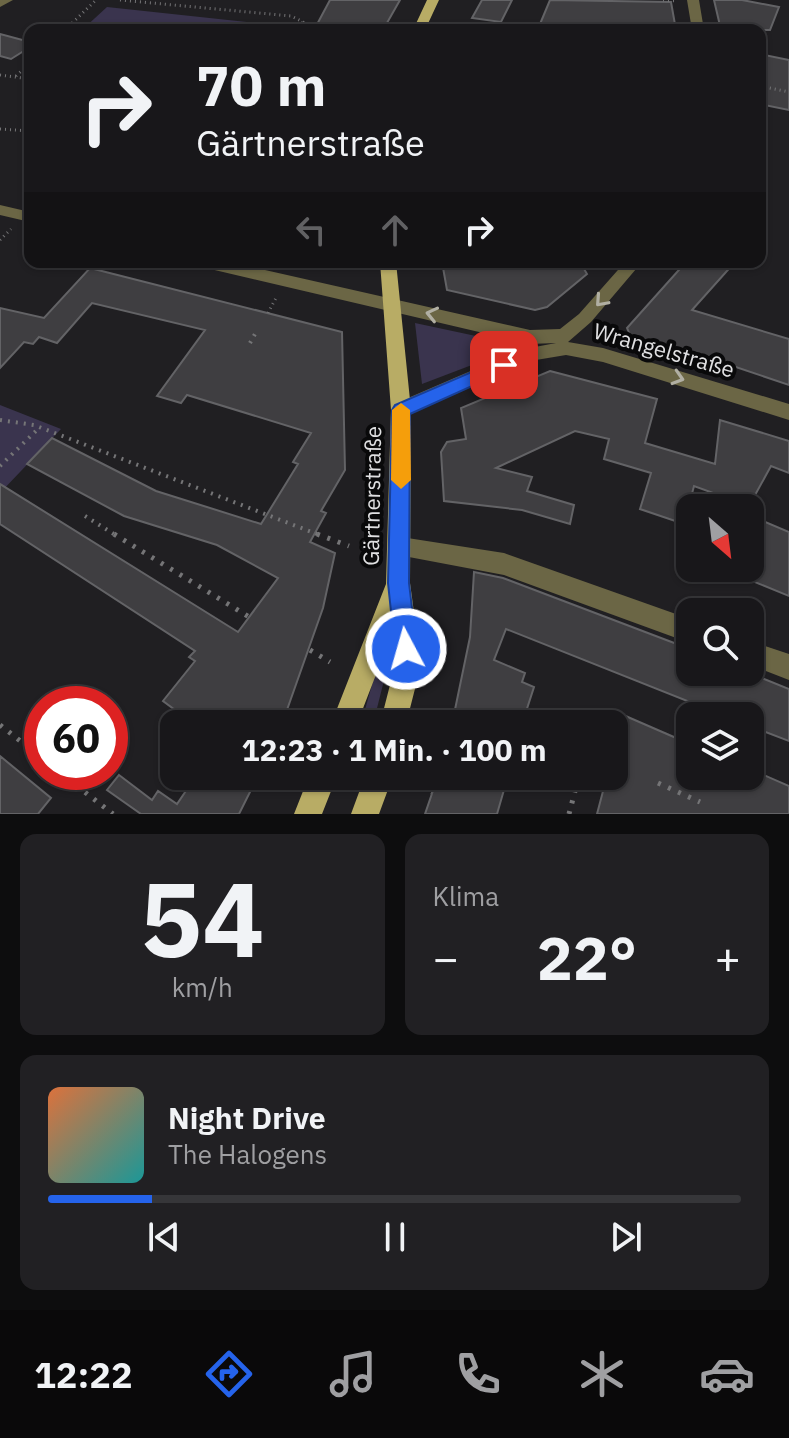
<!DOCTYPE html>
<html lang="de">
<meta charset="utf-8">
<style>
body{margin:0;font-family:"IBM Plex Sans",sans-serif;background:#212023;color:#f1f3f6;height:100vh;display:flex;flex-direction:column;font-size:30px;white-space:nowrap}
*{box-sizing:border-box;margin:0}
p{font-size:26px;color:#9f9fa2}
.icon{flex:none;width:44px;height:44px;fill:none;stroke:currentColor;stroke-width:2;stroke-linecap:round;stroke-linejoin:round}
.map{position:relative;height:814px;overflow:hidden}
.drawer{display:flex;flex-direction:column;gap:20px;padding:20px;background:#0d0d0e;flex:1}
.drawer>*{flex:none}
.guide{position:absolute;left:24px;top:24px;width:742px;height:244px;border-radius:16px;box-shadow:0 2px 6px #0004,0 0 0 2px #363639;background:#18171a;color:#f1f3f6;overflow:hidden}
.needle{width:52px;rotate:152deg}
.buttons{position:absolute;left:676px;top:494px;display:grid;gap:16px}
.buttons a{display:grid;place-items:center;width:88px;height:88px;border-radius:16px;background:#18171a;box-shadow:0 2px 6px #0004,0 0 0 2px #363639;font-size:40px}
.speed{position:absolute;left:24px;top:686px;display:flex;gap:16px;font-size:40px;font-weight:700;text-align:center}
.speed>*{display:grid;place-content:center;width:104px;height:104px;border-radius:50%;background:#18171a;box-shadow:0 2px 6px #0004,0 0 0 2px #363639;line-height:1}
.speed .limit{border:12px solid #d22;background:#fff;color:#111}
.pin{position:absolute;display:grid;place-items:center;width:68px;height:68px;color:#fff;margin:-34px;border-radius:16px;box-shadow:0 4px 12px #0006}
.me{position:absolute;width:88px;margin:-44px;rotate:354deg;stroke-linejoin:round;filter:drop-shadow(0 0 6px #0008)}
.turn{display:flex;align-items:center;gap:28px;height:168px;padding:0 40px;font-size:36px}
.turn .icon{width:104px;height:104px;stroke-width:2.5}
.turn b{display:block;font-size:56px;line-height:68px}
.lanes{display:flex;align-items:center;height:76px;padding:0 40px;background:#0003;justify-content:center;gap:40px;direction:ltr}
.lanes .off{opacity:.35}
.big{font-size:60px;font-weight:800;line-height:1.1}
.drawer .card{flex:1;display:flex;flex-direction:column;justify-content:center;gap:12px;min-width:0;padding:0 28px;border-radius:16px;background:#212023}
.drawer .dial{align-items:center;gap:0}
.dial b{font-size:104px;line-height:1}
.song{display:flex;align-items:center;gap:24px}
.cover{width:96px;height:96px;border-radius:12px;background:linear-gradient(135deg,hsl(20 70% 55%),hsl(180 70% 35%))}
.played{height:8px;border-radius:4px;background:linear-gradient(90deg,#2563eb 15%,#363639 15%)}
.keys{display:flex;justify-content:space-around;direction:ltr}
.heat{display:flex;justify-content:space-between;align-items:center;font-size:44px;direction:ltr}
.drawer .tiles{flex:1;display:grid;gap:20px;grid-template-columns:1fr 1fr}
.card:last-child{grid-column:span 2}
.trip{position:absolute;left:160px;top:710px;width:468px;height:80px;border-radius:16px;background:#18171a;box-shadow:0 2px 6px #0004,0 0 0 2px #363639;font-weight:800;line-height:80px;text-align:center}
.menu{display:flex;height:128px;justify-content:space-around;align-items:center;background:#0a090a;color:#9f9fa2}
.menu .icon{width:56px;height:56px}
.menu .current{color:#2563eb}
.menu b{font-size:36px;color:#f1f3f6}
.map>svg:first-child{display:block}
</style>
<div class="map">
<svg width="789" height="814" viewBox="0 0 789 814">
<rect width="100%" height="100%" fill="#201f22"/>
<!-- green -->
<path fill="#3a344e" d="M107 7 292 27 82 30Z
M415 323 504 342 506 352 422 384Z
M0 405 61 429 0 493Z
M395 637 373 724H361L384 642Z"/>
<!-- building -->
<path fill="#3f3e41" stroke="#636366" stroke-width="2" d="M330 0H400L383 30H314Z
M482 0H512L501 22 472 18Z
M550 0 671 2 676 30H583L540 24Z
M714 0H742L779 7 770 30H721Z
M0 34 30 42V47L11 59 0 56Z
M760 54 789 60V110L760 104Z
M442 262H580L587 274 547 307 535 310 447 290Z
M686 262H735L692 310 789 339V385L715 360 632 340 627 328Z
M90 268 342 332 345 470 321 511 326 513 310 542 335 553 323 608 282 724H183L171 715 175 710 163 701 195 661 189 657 195 651 0 524V484L238 632 278 578 217 545 124 516 27 464 52 438 156 491 261 524 298 464 293 462 311 433 187 395 181 403 157 396 205 330 92 303 57 343 39 337 33 344 24 342 0 368V308L44 318Z
M550 371 657 399 645 443 715 464 720 420 789 441V473L771 466 749 506 694 486 684 524 640 509 651 473 604 459 609 439 575 431 496 468 532 477 527 491 574 505 570 524 522 510 444 501 441 452 447 442 466 439 461 408Z
M758 519 789 532V596L750 580V548L755 549Z
M474 572 503 578 690 649V672H747L789 689V741L750 726V716H725L506 629 494 660 525 673 522 682 534 687 522 724H452L470 637Z
M614 711 690 744V776H750V769L789 786V814H597L607 776H614Z
M0 756 51 798 38 814H0Z
M119 775 152 800 158 791 177 804 196 776H258L239 814H141L107 790Z
M438 776H508L497 814H425Z"/>
<g fill="none" stroke-linecap="round" stroke-linejoin="round">
<!-- path-far2 -->
<path stroke="#757577" stroke-width="3" stroke-dasharray="1 4" stroke-linecap="butt" d="M120 0 291 16 303 22 297 30
M663 0 677 1
M441 26 461 30
M65 30 96 0
M0 75 30 79
M16 76 30 63
M760 86 789 92
M0 129 30 131
M0 240 11 229
M268 313 277 296"/>
<!-- path-far1 -->
<path stroke="#757577" stroke-width="4" stroke-dasharray="2 6" stroke-linecap="butt" d="M250 343 255 334
M0 420 34 425 322 536
M0 466 40 427
M85 516 117 536"/>
<!-- path -->
<path stroke="#757577" stroke-width="5" stroke-dasharray="3 8" stroke-linecap="butt" d="M114 534 249 617
M317 534 349 546
M310 650 330 662
M593 724 598 707
M0 725 42 758
M59 772 113 814
M402 777 432 792
M658 783 700 802
M569 814 579 776"/>
<!-- minor -->
<path fill="#6b6645" fill-rule="evenodd" d="M0 0H13L0 7Z
M687 0H699L704 30H692Z
M0 205 30 212V222L0 215Z
M198 262H230L530 330 560 329 579 314 625 262H642L591 322 568 342 603 348 789 404V420L603 362 566 355 530 361 401 418 394 416 391 410 394 404 519 350 556 343 530 344 206 268Z
M401 537 504 553 690 619V643L504 575 393 554 389 547 393 540Z
M750 641 789 654V680L750 665Z"/>
<!-- major -->
<path fill="#b8ac65" fill-rule="evenodd" d="M427 0H439L425 30H413Z
M380 262H396L411 410 410 583 419 649 418 677 406 724H380L392 677V633L357 724H331L386 584 391 410Z
M309 776H337L322 814H294Z
M365 776H393L379 814H351Z"/>
</g>
<!-- one-way arrows -->
<defs><path id="oneway-chevron" d="M-2-3.5L2.5 0L-2 3.5" fill="none" stroke-width="1.6" stroke-linecap="round" stroke-linejoin="round" transform="scale(2)"/></defs>
<g stroke="#b1afa3">
<use href="#oneway-chevron" transform="translate(601 301) rotate(132)"/>
<use href="#oneway-chevron" transform="translate(432 314) rotate(-167)"/>
<use href="#oneway-chevron" transform="translate(678 378) rotate(17)"/>
</g>
<!-- route -->
<path fill="#2563eb" stroke="#184099" stroke-width="2" d="M504 358 510 360V369L410 414 409 583 417 649 414 657 406 660 398 657 395 649 388 583 392 410 395 405Z"/>
<!-- slow -->
<path fill="#f59e0b" d="M401 403 410 410 411 480 401 489 391 480 392 410Z"/>
<g text-anchor="middle" stroke-width="8" stroke-linejoin="round" paint-order="stroke">
<!-- street labels -->
<g font-size="22" fill="#e0e0e2" stroke="#09090a">
<text transform="translate(664 350) rotate(16)" y="8">Wrangelstraße</text>
<text transform="translate(372 496) rotate(-89)" y="8">Gärtnerstraße</text>
</g>
</g>
</svg>
<div class="buttons">
<a><svg class="needle" viewBox="-14 -14 28 28"><path d="M0-13l5 13h-10z" fill="#e53935"/><path d="M0 13l5-13h-10z" fill="#9f9fa2"/></svg></a>
<a><svg class="icon" aria-label="search" viewBox="0 0 24 24"><circle cx="10" cy="10" r="6"/><path d="M15 15l6 6"/></svg></a>
<a><svg class="icon" aria-label="layers" viewBox="0 0 24 24"><path d="M12 4l9 5-9 5-9-5zM3 14l9 5 9-5"/></svg></a>
</div>
<div class="speed"><div class="limit">60</div></div>
<div class="pin" style="left:504px;top:365px;background:#d93025"><svg class="icon" aria-label="arrive" viewBox="0 0 24 24"><path d="M6 21V4h12l-3 4 3 4H6"/></svg></div>
<svg class="me" style="left:406px;top:649px" viewBox="-20 -20 40 40"><circle r="17" fill="#2563eb" stroke="#fff" stroke-width="3"/><path d="M0-11L8 9 0 5-8 9z" fill="#fff"/></svg>
<div class="trip">12:23 · 1 Min. · 100 m</div>
<div class="guide">
<div class="turn"><svg class="icon" aria-label="right" viewBox="0 0 24 24"><path d="M7 20v-9h11M14 6l5 5-5 5"/></svg><div><b>70 m</b>Gärtnerstraße</div></div>
<div class="lanes"><svg class="icon off" aria-label="left" viewBox="0 0 24 24"><path d="M17 20v-9H6M10 6l-5 5 5 5"/></svg><svg class="icon off" aria-label="ahead" viewBox="0 0 24 24"><path d="M12 20V5M6 11l6-6 6 6"/></svg><svg class="icon" aria-label="right" viewBox="0 0 24 24"><path d="M7 20v-9h11M14 6l5 5-5 5"/></svg></div>
</div>
</div>
<section class="drawer">
<div class="tiles">
<div class="card dial"><b>54</b><p>km/h</p></div>
<div class="card"><p>Klima</p>
<div class="heat"><a>−</a><b class="big">22°</b><a>+</a></div>
</div>
<div class="card">
<div class="song"><i class="cover"></i><div><b>Night Drive</b><p>The Halogens</p></div></div>
<div class="played"></div>
<div class="keys"><svg class="icon" aria-label="previous" viewBox="0 0 24 24"><path d="M18 5L8 12l10 7zM5 5v14"/></svg><svg class="icon" aria-label="pause" viewBox="0 0 24 24"><path d="M8 5v14M16 5v14"/></svg><svg class="icon" aria-label="next" viewBox="0 0 24 24"><path d="M6 5l10 7-10 7zM19 5v14"/></svg></div>
</div>
</div>
</section>
<nav class="menu">
<b>12:22</b>
<svg class="icon current" aria-label="directions" viewBox="0 0 24 24"><path d="M12 3l9 9-9 9-9-9zM9 14v-3h6M13 9l2 2-2 2"/></svg>
<svg class="icon" aria-label="music" viewBox="0 0 24 24"><path d="M9 18V5l10-2v13"/><circle cx="6" cy="18" r="3"/><circle cx="16" cy="16" r="3"/></svg>
<svg class="icon" aria-label="phone" viewBox="0 0 24 24"><path d="M5 4h4l2 5-3 2q2 4 5 5l2-3 5 2v4C11 20 4 13 5 4z"/></svg>
<svg class="icon" aria-label="climate" viewBox="0 0 24 24"><path d="M12 3v18M4 7l16 10M4 17L20 7"/></svg>
<svg class="icon" aria-label="car" viewBox="0 0 24 24"><path d="M5 17H2v-5l4-1 3-4h7l3 4 3 1v5h-3M9 17h6M6 11h13"/><circle cx="7" cy="17" r="2"/><circle cx="17" cy="17" r="2"/></svg>
</nav>
